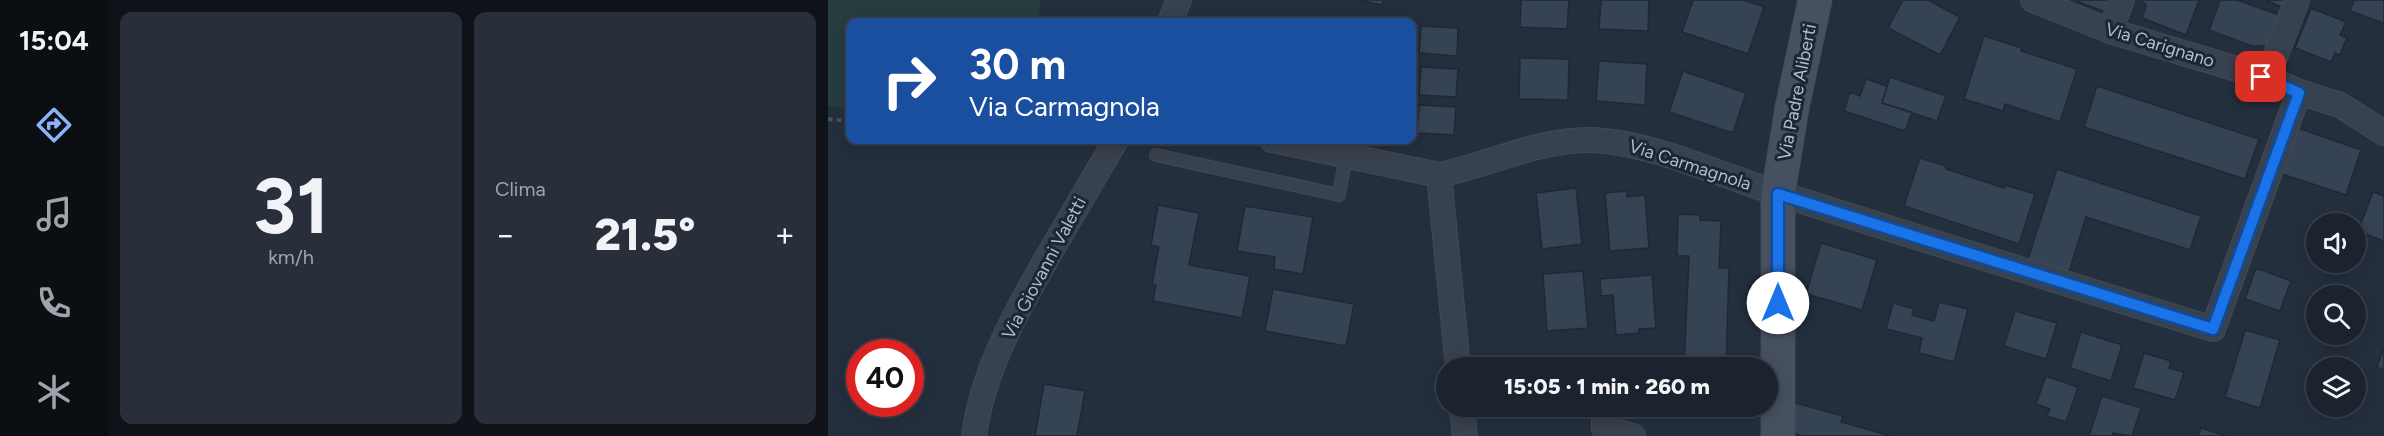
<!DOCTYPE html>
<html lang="it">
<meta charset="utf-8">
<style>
body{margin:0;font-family:Figtree,sans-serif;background:#282f3a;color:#f1f3f6;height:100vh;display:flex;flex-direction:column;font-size:22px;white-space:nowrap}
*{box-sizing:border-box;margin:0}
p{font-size:20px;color:#a0a4aa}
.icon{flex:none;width:33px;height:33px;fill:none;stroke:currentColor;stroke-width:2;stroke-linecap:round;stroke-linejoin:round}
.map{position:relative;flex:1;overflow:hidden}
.drawer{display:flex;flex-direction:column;gap:12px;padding:12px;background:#0f1319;width:720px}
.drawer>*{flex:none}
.hud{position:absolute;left:18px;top:18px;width:570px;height:126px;border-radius:12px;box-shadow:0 3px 15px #0003,0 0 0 2px #39404a;background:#1a4fa0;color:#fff;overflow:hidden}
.tools{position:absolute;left:1478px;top:213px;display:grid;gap:12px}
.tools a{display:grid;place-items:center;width:60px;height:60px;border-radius:50%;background:#1b232e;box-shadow:0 3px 15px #0003,0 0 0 2px #39404a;font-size:30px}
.speed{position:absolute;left:18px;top:339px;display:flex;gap:12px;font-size:30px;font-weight:700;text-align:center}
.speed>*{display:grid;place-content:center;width:78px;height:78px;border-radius:50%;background:#1b232e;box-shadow:0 3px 15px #0003,0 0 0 2px #39404a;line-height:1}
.speed .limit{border:9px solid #d22;background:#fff;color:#111}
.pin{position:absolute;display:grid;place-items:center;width:51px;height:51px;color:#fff;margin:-26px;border-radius:12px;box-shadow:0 3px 9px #0006}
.me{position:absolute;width:66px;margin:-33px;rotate:0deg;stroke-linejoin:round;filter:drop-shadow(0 0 4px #0008)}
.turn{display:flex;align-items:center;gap:21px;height:126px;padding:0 24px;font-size:27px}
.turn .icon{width:78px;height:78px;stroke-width:2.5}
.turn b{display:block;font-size:42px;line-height:51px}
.big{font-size:45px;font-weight:800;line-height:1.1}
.drawer .card{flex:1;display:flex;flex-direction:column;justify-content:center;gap:9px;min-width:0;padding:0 21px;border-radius:12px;background:#282f3a}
.drawer .dial{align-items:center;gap:0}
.dial b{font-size:78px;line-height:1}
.heat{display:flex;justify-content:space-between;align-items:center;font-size:33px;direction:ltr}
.drawer .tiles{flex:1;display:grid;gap:12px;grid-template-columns:repeat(2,1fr)}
.trip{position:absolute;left:608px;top:357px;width:342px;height:60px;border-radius:30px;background:#1b232e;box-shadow:0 3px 15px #0003,0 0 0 2px #39404a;font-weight:800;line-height:60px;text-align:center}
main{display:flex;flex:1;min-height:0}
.menu{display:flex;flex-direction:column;width:108px;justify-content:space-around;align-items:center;background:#0b0e12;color:#a0a4aa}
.menu .icon{width:42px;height:42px}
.menu .current{color:#8ab4f8}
.menu b{font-size:27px;color:#f1f3f6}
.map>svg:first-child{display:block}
</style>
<main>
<nav class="menu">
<b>15:04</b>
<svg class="icon current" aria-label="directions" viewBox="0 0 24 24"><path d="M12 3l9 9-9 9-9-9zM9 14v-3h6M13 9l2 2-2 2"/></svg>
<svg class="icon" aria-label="music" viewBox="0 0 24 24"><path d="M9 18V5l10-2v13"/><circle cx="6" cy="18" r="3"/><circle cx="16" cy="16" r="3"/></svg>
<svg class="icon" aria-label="phone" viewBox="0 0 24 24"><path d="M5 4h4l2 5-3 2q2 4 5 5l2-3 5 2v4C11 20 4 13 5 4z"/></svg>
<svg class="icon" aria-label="climate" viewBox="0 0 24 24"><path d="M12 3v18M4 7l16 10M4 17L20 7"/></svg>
</nav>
<section class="drawer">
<div class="tiles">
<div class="card dial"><b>31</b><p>km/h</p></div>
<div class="card"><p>Clima</p>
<div class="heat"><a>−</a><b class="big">21.5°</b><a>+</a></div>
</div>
</div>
</section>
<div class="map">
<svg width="1556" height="436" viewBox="0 0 1556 436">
<rect width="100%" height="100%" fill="#242f3e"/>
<!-- green -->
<path fill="#263c3f" d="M0 0H212L211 22H22V109L0 106Z"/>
<!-- building -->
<path fill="#364354" stroke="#1f2835" stroke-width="1.5" d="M528 0H556L554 5Z
M693 0H741L739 29 692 27Z
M773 0H821L820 31 771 29Z
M865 0H915L936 7 920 54 854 32Z
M1075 0H1100L1132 17 1112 55 1060 28Z
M1252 0H1285L1280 13 1251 2Z
M1314 0H1371L1358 35 1314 18 1318 6Z
M1392 0H1409L1451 15 1440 46H1424L1381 30Z
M1437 0H1457L1454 7Z
M1526 0H1556V23L1522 11Z
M1483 8 1518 22 1512 35 1519 38 1512 55 1507 53 1503 62 1467 48Z
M593 26 630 28 629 56 591 53Z
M1156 36 1194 48 1193 51 1249 69 1232 122 1177 104 1175 111 1136 99Z
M692 58 741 59 740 100 691 99Z
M771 61 819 64 817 105 768 101Z
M593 67 630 69 628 97 591 95Z
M855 71 918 93 905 133 841 112Z
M1062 77 1118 96 1109 121 1054 103Z
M1038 79 1059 86 1054 103 1084 112 1077 131 1016 111 1022 92 1032 96Z
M1269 86 1431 139 1417 179 1256 127Z
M591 105 628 107 626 135 589 133Z
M1470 128 1533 150 1518 195 1454 174Z
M1092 158 1118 166V169L1176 188 1177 185 1207 194 1191 244 1076 206Z
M1229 169 1373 216 1362 250 1258 217 1240 275 1199 262Z
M748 188 754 244 714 249 708 193Z
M799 191V197L817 195 821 248 782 251 777 193Z
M1545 192 1556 196V241L1530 231Z
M330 205 371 213 361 265 422 276 414 318 325 301 328 285 324 284 331 247 323 245Z
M417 206 485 217 475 274 446 269 447 257 409 251Z
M850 214 872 215V220L893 221 891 268H901L898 368H856L861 256H849Z
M993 243 1049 260 1034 310 978 294Z
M1428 268 1463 281 1452 311 1417 299Z
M755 271 760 328 719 331 715 274Z
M824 275 828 328 811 329V333L788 335 785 295 773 296 772 279Z
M445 289 526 304 518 346 437 331Z
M1111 302 1140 309 1126 362 1091 353 1094 338 1058 329 1065 303 1086 309 1084 315 1106 321Z
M1187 311 1229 323 1218 359 1176 346Z
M1417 330 1452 340 1432 408 1397 397Z
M1253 332 1294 345 1283 381 1242 368Z
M1556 348V370L1549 367Z
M1316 353 1343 361 1341 368 1356 372 1347 400 1305 388Z
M1218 376 1250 387 1238 422 1219 416 1222 409 1208 404Z
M216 384 257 391 249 436H207Z
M1274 396 1313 408 1304 436 1285 433 1284 436H1261Z
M964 402 1015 416 1013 422 1063 436H974L961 432Z
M858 406H896V413L873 412V407Z
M1373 428 1399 436H1370Z"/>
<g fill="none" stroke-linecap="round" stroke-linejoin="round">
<!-- lane casing -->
<g stroke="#414a57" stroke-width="14">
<path id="lane" d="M328 155 511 195 518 155"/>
</g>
<!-- street casing -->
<g stroke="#414a57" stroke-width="26">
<path id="street" d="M1205 0 1282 31 1439 78 1471 92 1512 105 1556 133
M342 22 351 0
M1282 31 1294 0
M1439 78 1469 0
M444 140 611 175C661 165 708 140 761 140 822 141 893 176 952 194 1096 240 1241 284 1385 329L1471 92
M611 175 630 368
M634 406 637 436
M776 406V428L805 436
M146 436C155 369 190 308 223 251 245 214 266 177 288 140"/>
</g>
<!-- secondary casing -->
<g stroke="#414a57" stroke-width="35">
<path id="secondary" d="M950 436V194L964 108 987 0"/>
</g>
<!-- path -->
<path stroke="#3f5557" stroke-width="4" stroke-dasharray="4.5 4.5" stroke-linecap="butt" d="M0 119 22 121"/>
<!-- lane -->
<use href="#lane" stroke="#38414e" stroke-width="12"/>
<!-- street -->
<use href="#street" stroke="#38414e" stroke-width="24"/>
<!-- secondary -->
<use href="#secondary" stroke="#465061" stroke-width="33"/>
</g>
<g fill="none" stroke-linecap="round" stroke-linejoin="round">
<!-- route casing -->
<g stroke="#114b97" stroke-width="15">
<path id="route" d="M950 303V194L1385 329 1471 93 1433 77"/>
</g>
<!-- route -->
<use href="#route" stroke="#1a73e8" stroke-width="10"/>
</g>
<g text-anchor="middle" stroke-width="6" stroke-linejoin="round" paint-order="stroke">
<!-- street labels -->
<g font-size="18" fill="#b4bcc9" stroke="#1d2633">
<text transform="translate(1332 45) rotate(17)" y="6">Via Carignano</text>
<text transform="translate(969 92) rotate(-79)" y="6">Via Padre Aliberti</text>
<text transform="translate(862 165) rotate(18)" y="6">Via Carmagnola</text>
<text transform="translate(216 268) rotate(-62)" y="6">Via Giovanni Valetti</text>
</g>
</g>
</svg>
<div class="tools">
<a><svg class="icon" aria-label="sound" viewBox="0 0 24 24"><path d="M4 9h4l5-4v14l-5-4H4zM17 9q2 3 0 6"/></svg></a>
<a><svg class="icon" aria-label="search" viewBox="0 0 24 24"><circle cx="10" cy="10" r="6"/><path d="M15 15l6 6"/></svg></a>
<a><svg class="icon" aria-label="layers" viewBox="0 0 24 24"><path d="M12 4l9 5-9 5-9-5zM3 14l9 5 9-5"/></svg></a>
</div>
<div class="speed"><div class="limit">40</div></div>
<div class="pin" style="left:1433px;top:77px;background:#d93025"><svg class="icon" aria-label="arrive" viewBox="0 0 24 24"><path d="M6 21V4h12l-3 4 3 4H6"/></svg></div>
<svg class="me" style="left:950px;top:303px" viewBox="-20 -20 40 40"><circle r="19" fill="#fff"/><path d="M0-13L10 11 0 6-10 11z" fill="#1a73e8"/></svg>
<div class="trip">15:05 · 1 min · 260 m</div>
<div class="hud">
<div class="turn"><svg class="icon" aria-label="right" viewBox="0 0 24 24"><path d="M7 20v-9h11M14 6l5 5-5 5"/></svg><div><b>30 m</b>Via Carmagnola</div></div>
</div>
</div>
</main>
